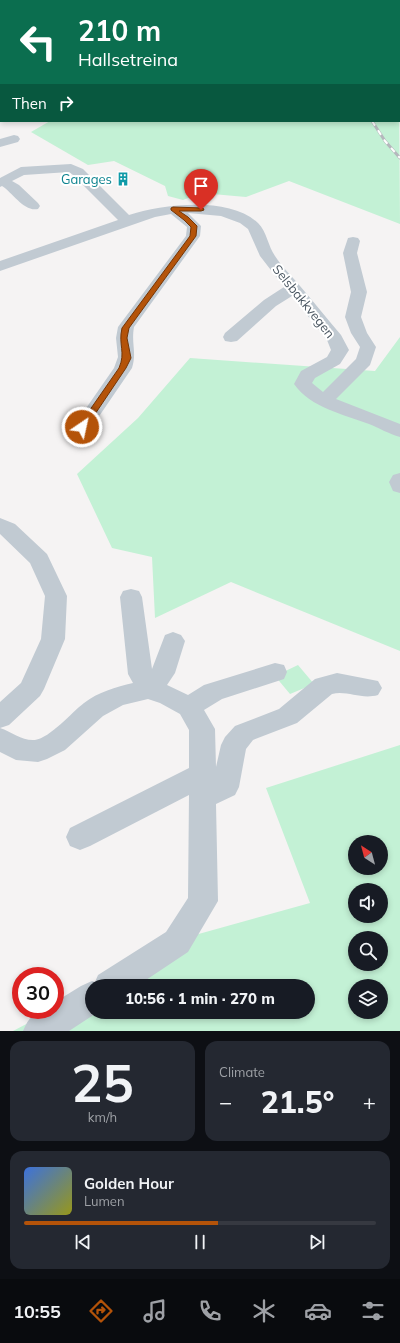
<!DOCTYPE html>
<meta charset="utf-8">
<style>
body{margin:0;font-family:Mulish,sans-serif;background:#242831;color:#f1f3f6;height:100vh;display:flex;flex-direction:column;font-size:15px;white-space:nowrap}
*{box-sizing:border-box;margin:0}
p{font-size:13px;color:#9ea1a6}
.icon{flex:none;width:22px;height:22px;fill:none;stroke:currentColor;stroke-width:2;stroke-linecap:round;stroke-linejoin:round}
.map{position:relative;height:1031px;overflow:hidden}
.details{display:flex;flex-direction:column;gap:10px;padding:10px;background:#0d0f14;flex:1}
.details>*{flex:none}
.top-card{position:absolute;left:0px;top:0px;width:400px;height:122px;box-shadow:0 2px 6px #0003;background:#0b6e4f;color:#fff;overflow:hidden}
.needle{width:26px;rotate:324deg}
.controls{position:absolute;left:348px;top:835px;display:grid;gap:8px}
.controls a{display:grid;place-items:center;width:40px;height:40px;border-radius:50%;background:#171b24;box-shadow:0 2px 6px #0003;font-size:20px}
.speed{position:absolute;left:12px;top:967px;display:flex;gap:8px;font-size:20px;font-weight:700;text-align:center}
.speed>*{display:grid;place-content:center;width:52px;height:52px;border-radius:50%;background:#171b24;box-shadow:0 2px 6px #0003;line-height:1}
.speed .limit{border:6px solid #d22;background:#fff;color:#111}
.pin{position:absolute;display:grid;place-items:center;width:34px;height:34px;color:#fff;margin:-41px -17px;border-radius:50% 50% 50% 0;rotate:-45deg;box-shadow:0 0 4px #0007}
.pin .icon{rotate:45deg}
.me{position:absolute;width:44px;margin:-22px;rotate:34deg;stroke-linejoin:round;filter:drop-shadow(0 0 3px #0008)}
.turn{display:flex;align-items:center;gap:14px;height:84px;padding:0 12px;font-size:18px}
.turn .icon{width:52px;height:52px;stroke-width:2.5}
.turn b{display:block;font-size:28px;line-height:34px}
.then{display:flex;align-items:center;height:38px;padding:0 12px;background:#0003;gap:8px;font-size:15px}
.big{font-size:30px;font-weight:800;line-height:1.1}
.details .widget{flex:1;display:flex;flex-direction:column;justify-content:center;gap:6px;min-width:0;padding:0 14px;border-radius:12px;background:#242831}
.details .dial{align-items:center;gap:0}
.dial b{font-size:52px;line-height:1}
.song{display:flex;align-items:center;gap:12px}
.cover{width:48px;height:48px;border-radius:6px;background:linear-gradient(135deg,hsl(220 70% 55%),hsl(60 70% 35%))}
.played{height:4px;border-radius:2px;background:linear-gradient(90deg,#b45309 55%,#363941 55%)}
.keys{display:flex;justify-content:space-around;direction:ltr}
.heat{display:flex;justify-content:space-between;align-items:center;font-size:22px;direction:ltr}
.details .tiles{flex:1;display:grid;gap:10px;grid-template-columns:1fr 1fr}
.widget:last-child{grid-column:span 2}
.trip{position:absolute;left:85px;top:979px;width:230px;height:40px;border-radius:20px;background:#171b24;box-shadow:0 2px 6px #0003;font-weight:800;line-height:40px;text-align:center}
.menu{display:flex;height:64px;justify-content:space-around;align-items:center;background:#090b0e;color:#9ea1a6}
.menu .icon{width:28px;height:28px}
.menu .on{color:#b45309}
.menu b{font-size:18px;color:#f1f3f6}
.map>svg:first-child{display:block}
</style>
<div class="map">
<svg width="400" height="1031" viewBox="0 0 400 1031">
<rect width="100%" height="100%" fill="#f5f3f3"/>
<!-- green -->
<path fill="#c3f1d5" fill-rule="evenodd" d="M59 0H295L297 1H57Z
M399 91 400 224 289 181 246 197 201 193 183 200 168 196 165 186 114 161 88 165 31 132 50 121H399Z
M400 337V651L231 582 155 618 152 557 112 548 77 474 138 418 190 358 375 371Z
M298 665 314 684 290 694 275 676Z
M400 745V1031H13L53 1010 92 1012H308V986H98L195 935 310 903 266 788ZM355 842H381V868H355ZM355 890H381V916H355ZM355 938H381V964H355ZM355 986H381V1012H355Z"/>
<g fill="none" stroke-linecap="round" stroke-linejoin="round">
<!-- minor -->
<path fill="#c1cad2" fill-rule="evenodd" d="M0 10H1V16H0Z
M0 93H1V99H0Z
M14 135 18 136 20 139 18 142 0 147V139Z
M71 164 83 169 129 215C163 204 230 196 258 223 267 232 268 246 275 256 282 267 292 276 300 286 314 302 327 319 341 335L349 350 340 364 315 378 312 383 323 392 356 359 360 347 351 333 345 317 351 292 343 253 348 238 353 237 358 238 360 241 357 253 367 292 361 317 367 333 376 347 370 365 336 399 400 424V437C389 434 379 428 369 424 343 414 311 408 294 384L301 371 327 357 331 350 327 340 292 296 276 306 237 341 231 342 225 341 223 337 225 333 264 300 284 287 260 256 248 229 240 223 221 216 188 213 201 226 200 236 134 327C131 344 137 352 132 368L89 431 82 433 75 431 73 427 114 368 118 357 116 338 118 327 186 236 187 227 171 214 155 217 0 271V261L118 220 73 175 69 172 24 175 12 181 19 185 38 203 40 206 38 209C24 212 13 193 2 186L0 187V178L21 167Z
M400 473V493L393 491 389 482 393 475Z
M0 518 15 524 47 554 67 596 65 639 44 689 40 696 9 725 0 728V702L21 683 41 639 45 596 30 563 0 534Z
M131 589 139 591 142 597 152 669 165 635 173 632 181 635 185 641 175 673 167 685 188 695 204 685 275 663 284 665 287 672 284 679 222 699 204 710 215 729 216 767 221 745 225 737 235 726 279 709 315 679 337 673 378 681 382 688 378 695C361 700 347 690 332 694L297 723 253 740 246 749 239 787 235 795 216 804 218 901 188 952 137 986H92V1012H98L69 1031H23C30 1014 37 1010 55 1010V1002L81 986 92 981 95 982 98 975 166 932 188 898 189 795 90 846 80 850 70 846 66 837 70 828 189 768V730L180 714 160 703 148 699 123 705 103 716 65 750 47 759 38 762 16 760 0 752V728C12 732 22 741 35 740 50 738 72 712 84 703 98 692 116 687 133 683L128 674 120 597 123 591Z"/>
<!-- highway -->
<path fill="#8ba5c1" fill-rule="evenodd" d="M321 0H331L332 1H322Z
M341 0H351L352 1H342Z
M399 39H400V46H399Z"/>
<!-- rail-far1 casing -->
<g stroke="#b5b8bd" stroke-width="2">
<path id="rail-far1" d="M249 0 251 1"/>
</g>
<!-- rail casing -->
<g stroke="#b5b8bd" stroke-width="3">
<path id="rail" d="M372 121 385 141 400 158"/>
</g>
<!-- rail-far1 -->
<use href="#rail-far1" stroke="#fff" stroke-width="1.5" stroke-dasharray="4.5" stroke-linecap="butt"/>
<!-- rail -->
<use href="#rail" stroke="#fff" stroke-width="2" stroke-dasharray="5.5" stroke-linecap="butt"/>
</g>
<!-- route -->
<path fill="#b45309" stroke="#753606" d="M173 207 203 208 204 210 201 211H179L188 217 197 226 196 236 129 328 127 338 131 358 126 368 85 429H79L78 427 119 368C126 352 118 345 122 328L190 236 191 227 184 220 171 210V208Z"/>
<!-- icons -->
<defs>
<g id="building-bare" transform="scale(1.08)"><path d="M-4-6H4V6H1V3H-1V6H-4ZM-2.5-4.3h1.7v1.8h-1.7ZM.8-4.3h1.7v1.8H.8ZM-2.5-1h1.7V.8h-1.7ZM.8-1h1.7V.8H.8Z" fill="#0f9aa8" stroke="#fff" stroke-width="2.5" paint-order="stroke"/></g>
</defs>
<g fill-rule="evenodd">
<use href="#building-bare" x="123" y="179"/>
</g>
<g text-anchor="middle" stroke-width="4" stroke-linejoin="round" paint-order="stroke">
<!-- far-culture labels -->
<g font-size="13" fill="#0d838f" stroke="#fff" text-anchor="end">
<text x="112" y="184">Garages</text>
</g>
<!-- far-street labels -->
<g font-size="13" fill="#4a5661" stroke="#fff">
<text transform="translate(304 301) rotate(51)" y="5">Selsbakkvegen</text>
</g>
</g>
</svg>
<div class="controls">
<a><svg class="needle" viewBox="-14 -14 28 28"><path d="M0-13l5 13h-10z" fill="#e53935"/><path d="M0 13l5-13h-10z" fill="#9ea1a6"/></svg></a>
<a><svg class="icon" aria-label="sound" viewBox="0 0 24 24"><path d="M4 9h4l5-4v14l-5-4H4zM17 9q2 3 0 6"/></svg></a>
<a><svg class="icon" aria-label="search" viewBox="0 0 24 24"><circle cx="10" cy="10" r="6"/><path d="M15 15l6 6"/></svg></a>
<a><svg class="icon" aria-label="layers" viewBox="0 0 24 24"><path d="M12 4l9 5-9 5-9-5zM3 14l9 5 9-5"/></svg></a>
</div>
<div class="speed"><div class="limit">30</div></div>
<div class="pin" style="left:201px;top:210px;background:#d93025"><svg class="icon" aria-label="arrive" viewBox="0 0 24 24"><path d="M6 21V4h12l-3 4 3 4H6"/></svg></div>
<svg class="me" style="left:82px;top:427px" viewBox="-20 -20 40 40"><circle r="17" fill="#b45309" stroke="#fff" stroke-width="3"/><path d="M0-11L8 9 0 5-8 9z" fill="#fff"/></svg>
<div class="trip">10:56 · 1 min · 270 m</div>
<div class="top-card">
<div class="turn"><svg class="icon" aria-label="left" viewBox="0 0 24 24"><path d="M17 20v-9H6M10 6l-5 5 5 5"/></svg><div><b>210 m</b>Hallsetreina</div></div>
<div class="then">Then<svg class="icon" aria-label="right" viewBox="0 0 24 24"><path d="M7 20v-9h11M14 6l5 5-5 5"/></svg></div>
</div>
</div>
<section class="details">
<div class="tiles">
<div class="widget dial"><b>25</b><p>km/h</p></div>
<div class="widget"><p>Climate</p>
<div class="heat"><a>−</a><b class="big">21.5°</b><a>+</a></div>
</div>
<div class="widget">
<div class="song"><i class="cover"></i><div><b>Golden Hour</b><p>Lumen</p></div></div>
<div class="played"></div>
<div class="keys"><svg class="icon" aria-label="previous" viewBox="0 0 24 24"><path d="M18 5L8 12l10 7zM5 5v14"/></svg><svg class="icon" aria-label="pause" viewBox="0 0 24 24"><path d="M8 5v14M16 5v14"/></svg><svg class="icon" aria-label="next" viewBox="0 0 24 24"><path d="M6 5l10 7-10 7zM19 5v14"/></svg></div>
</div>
</div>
</section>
<nav class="menu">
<b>10:55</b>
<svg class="icon on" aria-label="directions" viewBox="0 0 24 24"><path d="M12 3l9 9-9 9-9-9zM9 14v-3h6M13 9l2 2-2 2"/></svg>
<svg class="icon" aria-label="music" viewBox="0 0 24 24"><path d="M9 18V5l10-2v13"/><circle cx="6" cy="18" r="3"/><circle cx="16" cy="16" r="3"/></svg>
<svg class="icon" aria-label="phone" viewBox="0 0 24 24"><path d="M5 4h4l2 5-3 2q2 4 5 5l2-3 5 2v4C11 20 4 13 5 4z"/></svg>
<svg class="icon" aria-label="climate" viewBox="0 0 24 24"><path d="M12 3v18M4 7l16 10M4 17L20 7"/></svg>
<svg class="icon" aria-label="car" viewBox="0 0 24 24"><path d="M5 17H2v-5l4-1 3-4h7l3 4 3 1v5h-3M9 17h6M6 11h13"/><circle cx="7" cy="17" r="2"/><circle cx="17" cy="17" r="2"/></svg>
<svg class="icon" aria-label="filters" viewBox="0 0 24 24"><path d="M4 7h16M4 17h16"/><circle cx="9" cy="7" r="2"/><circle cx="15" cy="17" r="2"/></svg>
</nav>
